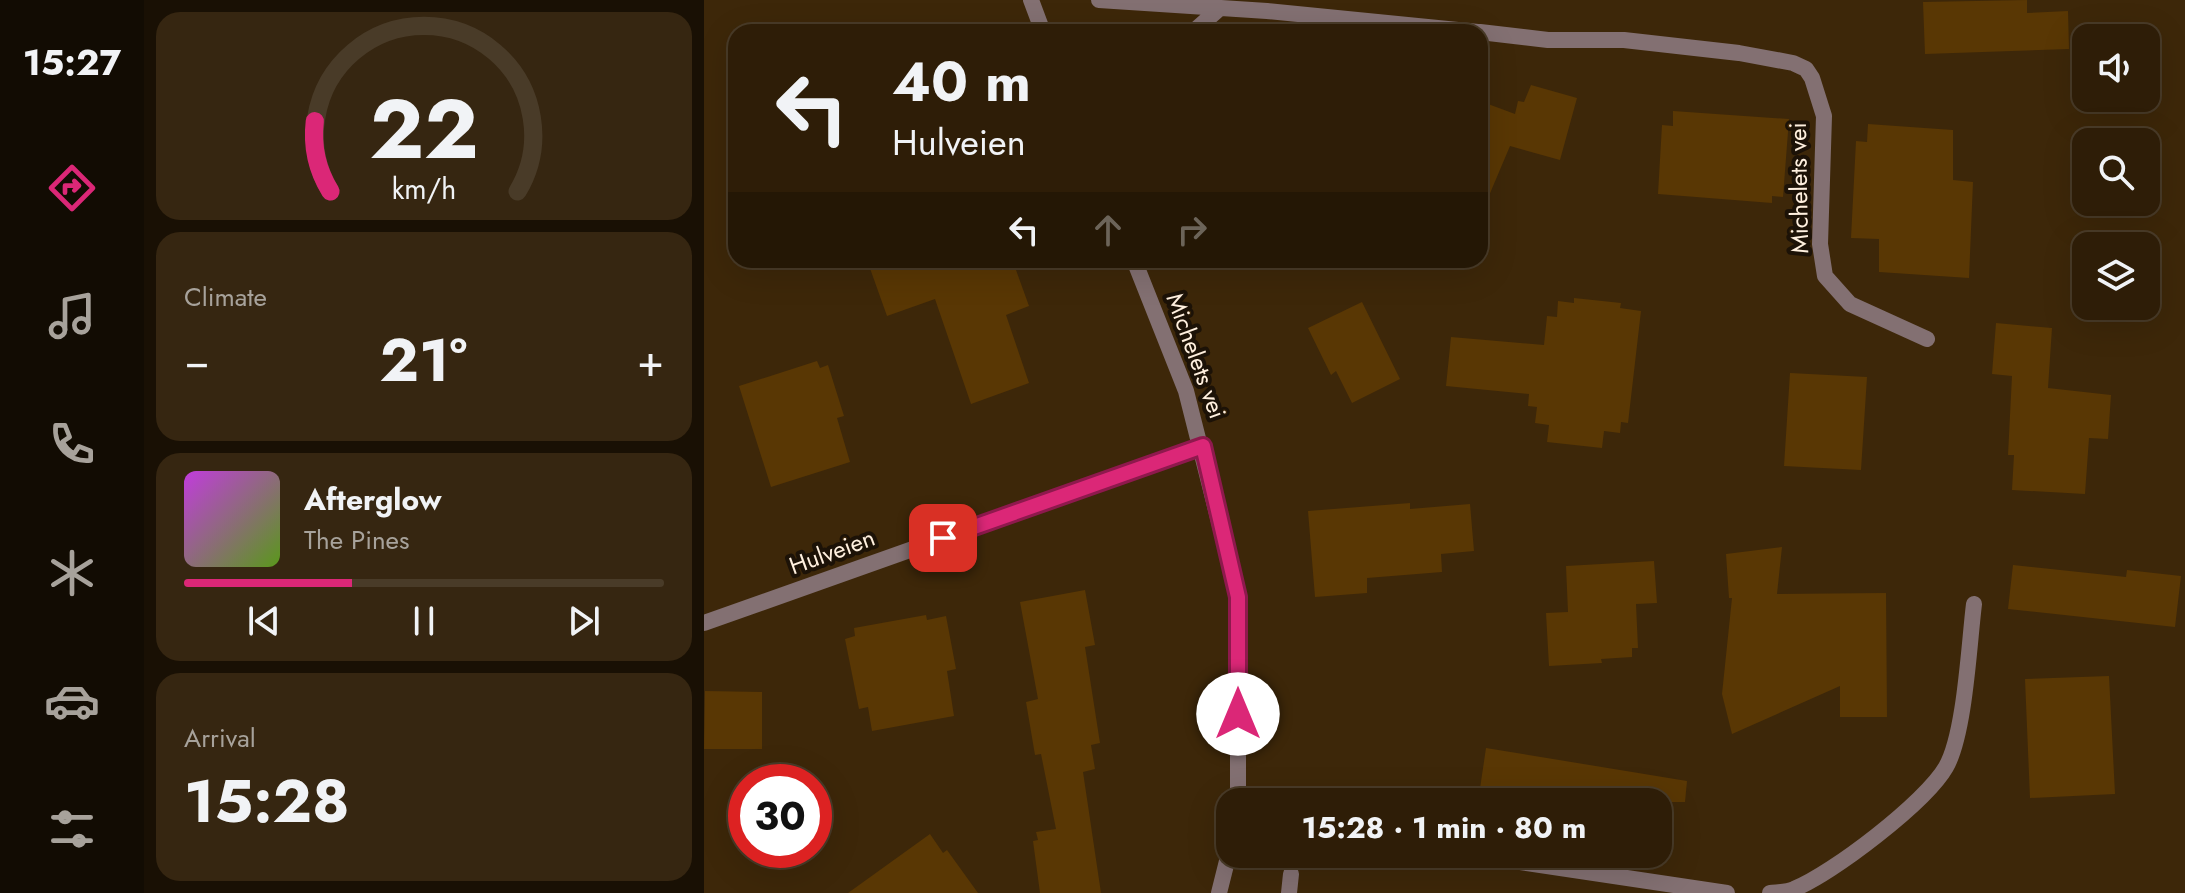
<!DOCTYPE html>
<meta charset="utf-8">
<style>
body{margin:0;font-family:Jost,sans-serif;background:#362611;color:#f1f3f6;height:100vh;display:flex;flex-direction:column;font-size:30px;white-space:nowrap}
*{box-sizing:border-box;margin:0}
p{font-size:26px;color:#a7a29b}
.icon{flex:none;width:44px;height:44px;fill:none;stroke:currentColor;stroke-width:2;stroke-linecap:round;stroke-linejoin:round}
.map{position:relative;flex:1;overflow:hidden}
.side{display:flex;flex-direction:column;gap:12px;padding:12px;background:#191004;width:560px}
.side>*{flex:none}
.banner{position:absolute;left:24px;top:24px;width:760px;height:244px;border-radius:24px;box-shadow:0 8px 32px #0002,0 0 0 2px #493b28;background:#2e1d07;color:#f1f3f6;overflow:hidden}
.controls{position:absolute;left:1368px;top:24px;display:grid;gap:16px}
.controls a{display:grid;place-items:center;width:88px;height:88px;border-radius:16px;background:#2e1d07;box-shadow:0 8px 32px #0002,0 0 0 2px #493b28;font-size:40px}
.speed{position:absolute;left:24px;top:764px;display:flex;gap:16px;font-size:40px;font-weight:700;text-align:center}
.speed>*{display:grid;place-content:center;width:104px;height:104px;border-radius:50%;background:#2e1d07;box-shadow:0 8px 32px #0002,0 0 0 2px #493b28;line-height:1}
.speed .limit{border:12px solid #d22;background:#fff;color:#111}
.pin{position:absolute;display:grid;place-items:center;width:68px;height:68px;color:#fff;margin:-34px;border-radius:16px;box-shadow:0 4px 12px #0006}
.me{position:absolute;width:88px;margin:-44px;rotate:0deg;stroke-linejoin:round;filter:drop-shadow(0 0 6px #0008)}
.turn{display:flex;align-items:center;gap:28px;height:168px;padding:0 32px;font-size:36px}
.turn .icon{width:104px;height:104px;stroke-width:2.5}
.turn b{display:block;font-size:56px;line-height:68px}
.lanes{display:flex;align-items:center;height:76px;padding:0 32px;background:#0003;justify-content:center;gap:40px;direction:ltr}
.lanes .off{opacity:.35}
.big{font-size:60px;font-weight:700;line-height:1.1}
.side .widget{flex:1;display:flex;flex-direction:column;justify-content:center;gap:12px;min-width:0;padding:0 28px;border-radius:24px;background:#362611}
.side .dial{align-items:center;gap:0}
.dial svg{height:208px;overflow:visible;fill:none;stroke:#493b28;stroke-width:7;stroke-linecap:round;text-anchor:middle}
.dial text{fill:#f1f3f6;stroke:none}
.song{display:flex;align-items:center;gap:24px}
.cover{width:96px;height:96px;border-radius:12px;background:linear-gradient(135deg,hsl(290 70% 55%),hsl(90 70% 35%))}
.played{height:8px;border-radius:4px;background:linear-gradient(90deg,#db2777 35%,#493b28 35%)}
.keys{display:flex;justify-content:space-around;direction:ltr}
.heat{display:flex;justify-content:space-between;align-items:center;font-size:44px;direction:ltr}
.trip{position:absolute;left:512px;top:788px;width:456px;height:80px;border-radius:24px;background:#2e1d07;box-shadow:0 8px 32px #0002,0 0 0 2px #493b28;font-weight:700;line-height:80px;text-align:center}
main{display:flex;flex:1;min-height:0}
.tabs{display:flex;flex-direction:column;width:144px;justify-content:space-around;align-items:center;background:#120c03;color:#a7a29b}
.tabs .icon{width:56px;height:56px}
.tabs .active{color:#db2777}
.tabs b{font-size:36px;color:#f1f3f6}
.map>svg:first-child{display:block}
</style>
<main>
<nav class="tabs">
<b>15:27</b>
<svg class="icon active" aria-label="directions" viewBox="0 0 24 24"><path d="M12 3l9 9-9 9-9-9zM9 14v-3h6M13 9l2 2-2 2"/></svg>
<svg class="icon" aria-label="music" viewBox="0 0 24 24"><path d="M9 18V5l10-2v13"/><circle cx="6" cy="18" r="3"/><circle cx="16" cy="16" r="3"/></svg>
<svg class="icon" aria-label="phone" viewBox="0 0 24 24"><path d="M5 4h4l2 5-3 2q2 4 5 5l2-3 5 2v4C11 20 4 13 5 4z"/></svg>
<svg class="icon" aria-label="climate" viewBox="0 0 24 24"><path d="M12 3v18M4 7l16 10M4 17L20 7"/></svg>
<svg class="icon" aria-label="car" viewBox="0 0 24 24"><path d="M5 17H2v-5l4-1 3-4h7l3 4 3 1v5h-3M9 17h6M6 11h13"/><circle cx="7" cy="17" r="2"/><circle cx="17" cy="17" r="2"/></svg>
<svg class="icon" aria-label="filters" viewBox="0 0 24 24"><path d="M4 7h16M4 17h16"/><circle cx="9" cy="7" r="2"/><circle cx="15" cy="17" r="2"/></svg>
</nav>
<section class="side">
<div class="widget dial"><svg viewBox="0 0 100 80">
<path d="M14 69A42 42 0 1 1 86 69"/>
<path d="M14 69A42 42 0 0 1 8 42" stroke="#db2777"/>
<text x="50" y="56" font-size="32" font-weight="700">22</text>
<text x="50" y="72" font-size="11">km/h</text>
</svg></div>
<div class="widget"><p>Climate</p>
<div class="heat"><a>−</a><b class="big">21°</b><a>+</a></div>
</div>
<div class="widget">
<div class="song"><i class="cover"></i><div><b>Afterglow</b><p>The Pines</p></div></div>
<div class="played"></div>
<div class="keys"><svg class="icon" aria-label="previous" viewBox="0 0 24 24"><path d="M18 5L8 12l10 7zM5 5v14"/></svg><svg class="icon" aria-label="pause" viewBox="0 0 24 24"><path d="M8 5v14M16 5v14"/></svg><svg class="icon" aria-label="next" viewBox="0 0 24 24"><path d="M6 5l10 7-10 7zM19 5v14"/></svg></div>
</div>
<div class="widget"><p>Arrival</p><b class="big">15:28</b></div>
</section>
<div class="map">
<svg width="1481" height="893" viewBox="0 0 1481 893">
<rect width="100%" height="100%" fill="#3d2709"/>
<!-- building -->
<path fill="#593704" d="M1323 0V13L1364 11 1365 49 1221 54 1219 2Z
M827 85 873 98 856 160 806 146 776 217V101L811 114 814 101 820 102Z
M969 111 1085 119 1079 197 1068 196V203L954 194 958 125 969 126Z
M1164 124 1249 130V180L1269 182 1265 278 1175 272V239L1147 238 1152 141 1163 142Z
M163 260H325L326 265 312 270 325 306 302 315 325 383 267 404 231 299 183 316Z
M870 298 917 303 916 308 937 311 924 423 917 422 916 433 900 431 898 448 843 442 845 425 831 423 833 407 824 406 825 394 742 386 747 337 840 345 843 316 853 317 854 301 870 303Z
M658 302 696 379 648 403 632 371 627 375 604 328Z
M1292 323 1348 328 1344 388 1407 395 1404 439 1385 438 1381 494 1308 490 1310 455H1304L1308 376 1288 374Z
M113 361 116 368 124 365 140 416 133 418 146 462 67 487 35 386Z
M1086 373 1163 377 1157 470 1080 466Z
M706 503V509L766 504 770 551 737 554 738 572 663 578V593L611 597 604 511Z
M1078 547 1073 594 1182 593 1183 717H1136V686L1028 734 1018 694 1028 598H1025L1022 554Z
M950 561 953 603 932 604 934 648H928V657L897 659 898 663 845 666 842 613 864 612 862 566Z
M1309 565 1422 577 1423 570 1477 576 1471 627 1304 609Z
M381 590 391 645 381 647 396 743 387 745 391 769 379 772 397 893H336L329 841 334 840 332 832 352 829 337 754 331 755 322 702 334 699 316 602Z
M222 615 223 620 242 616 252 669 243 671 250 716 168 731 164 707 155 709 141 639 151 636 150 628Z
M1405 676 1411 794 1326 798 1321 679Z
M1 691 58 692V749H0Z
M782 748 983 781 981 802H774Z
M226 834 239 853 243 850 274 893H144Z"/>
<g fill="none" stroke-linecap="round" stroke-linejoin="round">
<!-- lane -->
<path stroke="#837072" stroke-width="16" d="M585 893 587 874"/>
<!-- street -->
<path stroke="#837072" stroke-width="16" d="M327 0 339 32
M395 0 563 11 774 32
M489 32 516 8
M776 32 844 40H920L1035 53 1089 63 1102 69 1108 78 1120 116 1116 244 1121 276 1146 304 1223 339
M430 260 482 391 534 597V802
M0 623 499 446
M763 854 1023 893
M515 893 526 849
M1066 893C1074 892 1083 892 1090 889 1128 874 1222 802 1242 767 1261 734 1265 644 1270 604"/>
</g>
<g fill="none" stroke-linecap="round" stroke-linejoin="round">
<!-- route casing -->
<g stroke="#8e194d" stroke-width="20">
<path id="route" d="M239 538 499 446 534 597V714"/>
</g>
<!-- route -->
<use href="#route" stroke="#db2777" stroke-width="14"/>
</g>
<g text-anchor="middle" stroke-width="8" stroke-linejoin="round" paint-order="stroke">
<!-- street labels -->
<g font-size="24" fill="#fff0df" stroke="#1c1207">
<text transform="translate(1095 188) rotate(-91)" y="8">Michelets vei</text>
<text transform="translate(492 356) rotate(70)" y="8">Michelets vei</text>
<text transform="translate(128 552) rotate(-20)" y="8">Hulveien</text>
</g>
</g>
</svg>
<div class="controls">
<a><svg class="icon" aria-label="sound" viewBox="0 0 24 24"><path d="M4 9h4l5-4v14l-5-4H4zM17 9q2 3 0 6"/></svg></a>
<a><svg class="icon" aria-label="search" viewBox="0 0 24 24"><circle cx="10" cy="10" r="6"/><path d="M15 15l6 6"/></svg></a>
<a><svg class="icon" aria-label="layers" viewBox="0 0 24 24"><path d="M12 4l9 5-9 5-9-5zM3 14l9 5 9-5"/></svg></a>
</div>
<div class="speed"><div class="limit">30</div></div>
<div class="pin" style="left:239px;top:538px;background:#d93025"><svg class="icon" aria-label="arrive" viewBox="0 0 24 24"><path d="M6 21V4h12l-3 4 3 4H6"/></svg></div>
<svg class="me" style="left:534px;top:714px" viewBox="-20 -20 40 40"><circle r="19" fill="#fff"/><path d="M0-13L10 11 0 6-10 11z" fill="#db2777"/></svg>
<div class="trip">15:28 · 1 min · 80 m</div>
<div class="banner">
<div class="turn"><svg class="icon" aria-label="left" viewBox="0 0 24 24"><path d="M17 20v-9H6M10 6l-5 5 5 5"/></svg><div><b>40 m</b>Hulveien</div></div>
<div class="lanes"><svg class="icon" aria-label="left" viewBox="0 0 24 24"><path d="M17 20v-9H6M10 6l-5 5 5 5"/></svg><svg class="icon off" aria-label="ahead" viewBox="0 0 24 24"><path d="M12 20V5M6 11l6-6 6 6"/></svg><svg class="icon off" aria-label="right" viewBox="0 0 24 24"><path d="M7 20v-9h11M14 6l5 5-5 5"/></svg></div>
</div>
</div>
</main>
